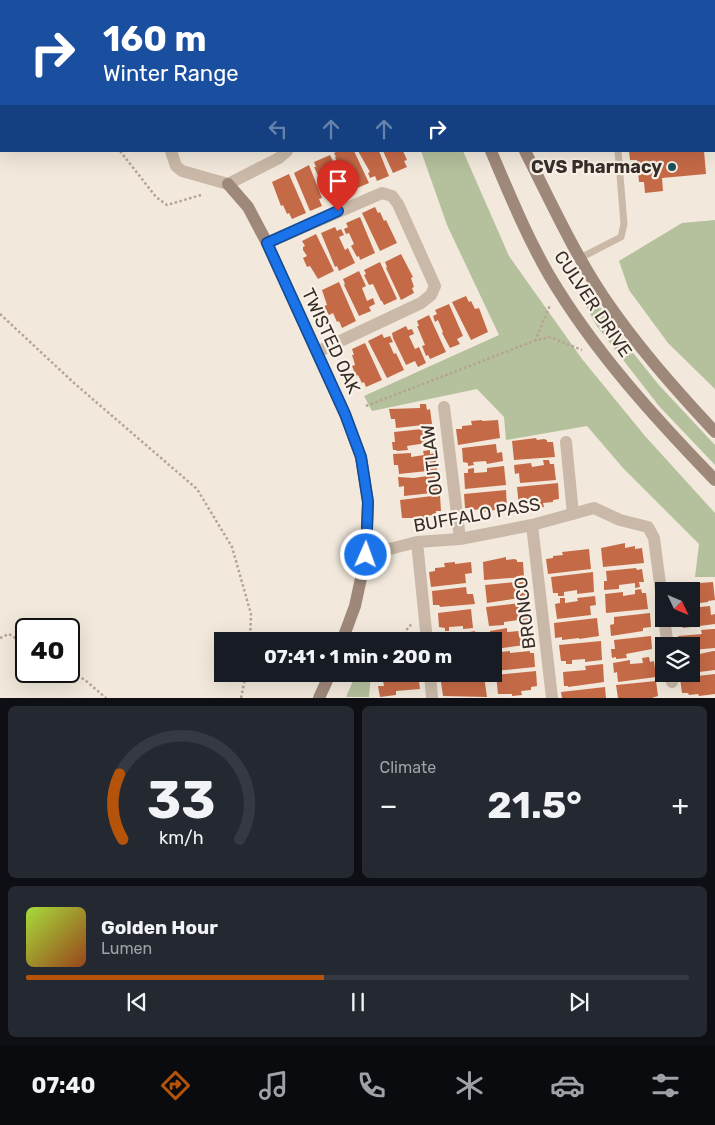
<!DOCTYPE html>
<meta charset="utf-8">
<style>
body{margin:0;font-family:Rubik,sans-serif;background:#242831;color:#f1f3f6;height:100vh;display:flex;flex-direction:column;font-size:19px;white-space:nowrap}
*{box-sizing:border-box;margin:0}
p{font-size:16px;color:#9ea1a6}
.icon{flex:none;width:28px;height:28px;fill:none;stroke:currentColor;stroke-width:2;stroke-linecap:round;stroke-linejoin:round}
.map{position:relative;height:698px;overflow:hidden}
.sheet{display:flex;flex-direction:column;gap:8px;padding:8px;background:#0d0f14;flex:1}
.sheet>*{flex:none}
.banner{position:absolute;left:0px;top:0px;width:715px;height:152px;box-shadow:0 5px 20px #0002;background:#1a4fa0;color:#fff;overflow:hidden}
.needle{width:32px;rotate:134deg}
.controls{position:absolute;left:655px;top:582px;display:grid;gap:10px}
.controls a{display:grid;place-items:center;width:45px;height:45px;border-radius:0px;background:#171b24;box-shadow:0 5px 20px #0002;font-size:25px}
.speed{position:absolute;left:15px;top:618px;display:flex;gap:10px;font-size:25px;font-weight:700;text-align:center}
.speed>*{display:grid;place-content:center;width:65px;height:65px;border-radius:50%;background:#171b24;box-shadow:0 5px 20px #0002;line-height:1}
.speed .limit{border:2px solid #111;border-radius:8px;background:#fff;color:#111}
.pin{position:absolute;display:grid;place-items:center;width:42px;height:42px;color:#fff;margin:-51px -21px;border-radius:50% 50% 50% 0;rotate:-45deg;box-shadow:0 0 5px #0007}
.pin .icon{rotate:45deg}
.me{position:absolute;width:55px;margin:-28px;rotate:2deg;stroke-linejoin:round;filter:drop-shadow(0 0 4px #0008)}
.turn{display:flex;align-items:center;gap:18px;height:105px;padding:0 20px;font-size:22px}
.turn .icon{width:65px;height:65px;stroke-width:2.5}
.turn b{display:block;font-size:35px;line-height:42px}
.lanes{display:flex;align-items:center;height:48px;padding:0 20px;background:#0003;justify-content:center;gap:25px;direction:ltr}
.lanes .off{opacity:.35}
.big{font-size:38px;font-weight:700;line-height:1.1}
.sheet .widget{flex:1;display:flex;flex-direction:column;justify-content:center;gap:8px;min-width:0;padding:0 18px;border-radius:8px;background:#242831}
.sheet .dial{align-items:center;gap:0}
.dial svg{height:130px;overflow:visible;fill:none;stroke:#363941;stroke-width:7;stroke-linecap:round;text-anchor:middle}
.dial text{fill:#f1f3f6;stroke:none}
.song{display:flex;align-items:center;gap:15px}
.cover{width:60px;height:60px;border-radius:8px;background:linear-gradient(135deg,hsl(80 70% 55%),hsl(20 70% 35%))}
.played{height:5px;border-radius:2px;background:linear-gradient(90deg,#b45309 45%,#363941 45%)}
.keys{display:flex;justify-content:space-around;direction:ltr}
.heat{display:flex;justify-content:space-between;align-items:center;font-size:28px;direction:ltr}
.sheet .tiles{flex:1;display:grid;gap:8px;grid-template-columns:1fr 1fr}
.widget:last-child{grid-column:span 2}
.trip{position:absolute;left:214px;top:632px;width:288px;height:50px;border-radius:0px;background:#171b24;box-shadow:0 5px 20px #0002;font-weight:700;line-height:50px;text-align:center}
.menu{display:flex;height:80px;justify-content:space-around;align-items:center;background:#090b0e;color:#9ea1a6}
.menu .icon{width:35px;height:35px}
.menu .on{color:#b45309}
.menu b{font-size:22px;color:#f1f3f6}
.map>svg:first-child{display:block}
</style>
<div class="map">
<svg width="715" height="698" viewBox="0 0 715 698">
<rect width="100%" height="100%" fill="#f2e9dc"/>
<!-- green -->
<path fill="#b4c19c" d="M421 151H463L509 256 582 359 645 436 715 513V577H695L699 544 623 468 587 426 506 440 504 417 477 389 372 411 364 396 499 335 447 225Z
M715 220V389L668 343 629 290 619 261 682 223Z
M586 292 590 293 630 349 658 384 715 445V465L659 406 596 325 583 300 584 294Z
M356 674H371L369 697H346Z"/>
<!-- water -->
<path fill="#7cabaf" d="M0 0 70 1H1V100Z"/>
<!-- building -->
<path fill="#c56a47" d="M338 151H354L369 183 355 189 353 185 349 186 346 181 349 179 344 167 340 168 335 157H336L334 153Z
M358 151H379L389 176 377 181 375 176 370 178 368 173 370 172Z
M383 151H403L407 160 404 161 407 167 393 173Z
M629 151H704L706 174 662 178 663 191 645 193 644 182H639L637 160H630Z
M330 155 337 169 333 171 343 194 331 199 329 194 327 195 314 167H316L314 162Z
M309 165 322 198 319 199 322 206 310 211 294 173Z
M289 174 306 213 292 219 289 213 287 214 283 205 281 206 272 182Z
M375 207 378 213 380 212 384 221 386 220 397 243 380 251 362 213Z
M360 217 375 253 360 260 359 256 357 257 351 246 354 244 349 233 346 234 344 229 348 227 346 223Z
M335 227 337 231 341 229 344 235 339 237 345 250 348 248 355 263 339 271 337 266 335 267 321 233Z
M316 234 334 271 318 279 310 266 307 267 303 258 307 256 303 250V247L305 246 302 241Z
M401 254 413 277 411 278 414 287 412 288 414 293 401 300 386 268 387 267 385 262Z
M380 262 397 299 384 305 382 301H381L373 284 369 285 364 275 366 274 364 270Z
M359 271 366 286 362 288 367 301 373 298 375 304 369 307 371 311 359 316 344 285 345 284 343 279Z
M339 282 356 321 342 328 339 321 337 322 333 313 329 315 324 306 327 305 322 290Z
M466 296 469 302 471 301 475 309 479 308 488 332 471 340 452 302Z
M449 304 463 336 457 339 460 344 450 348 442 333 443 332 438 320 435 322 433 316 437 314 435 310Z
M429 315 446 352 430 359 428 355 426 356 422 346 425 345 417 326H419L417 321Z
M406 326 408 330 412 329 414 334 409 336 415 349 419 347 426 363 418 367 415 361 406 365 393 338 392 333Z
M382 334 384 338 390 336 393 342 389 343 394 354 396 353 404 370 387 378 368 341Z
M365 343 382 380 366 387 364 382 362 383 358 375 356 376 352 366 355 365 353 358 352 355H354L352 349Z
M420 404H426L427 410 430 409 432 424 396 428 395 419H391L389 409 420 408Z
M482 420V421L498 420 500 438 458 445 456 429H462V426L472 425 471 421Z
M431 428 433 442 407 446 408 450 397 451 396 450H393L392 442H395L394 432Z
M536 438 537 440 544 439 547 440V442H553L555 457 514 460 512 441Z
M496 444 497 453 502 452 503 461 487 464 486 461 473 462 474 465 468 466V463L463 462 462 448Z
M430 450V454L435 453 437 470 399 474 398 465H394L393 454 411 453V457L424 455 423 451Z
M543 460H549L550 464H554L556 480 520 483 519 473 515 474 514 465 531 463 532 467 544 465Z
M504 466 506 485 465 489 464 473H468V469L474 468V473L487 472V468Z
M434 475 435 478H439L441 492 404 496V486L399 487 398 477 414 478Z
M558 483 559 499 553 500V502L543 503 544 507 534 508 533 506H519L517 487Z
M506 490 507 508 482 512V509L472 510V508H465L464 494Z
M440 495 441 511H436V513L433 515 425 516 426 519 416 521 415 518H402L400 500Z
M625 543V548L635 546V549L642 548 644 563 603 567 601 548Z
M589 549 591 569 548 574 546 559 553 558V556L563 555 562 552Z
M506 557V560L514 559 517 560V562H523L524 577 484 580 483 562Z
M455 562V564L471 562 472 573 465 574 466 583 431 587 429 572 435 571V568L445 567 444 563Z
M636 568 637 570 642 569 644 582H639L640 587 635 588V583L619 585V589L604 590V581H607L606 571Z
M593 572 594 592 577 594V590L564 592V596H558V593H553L551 577Z
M526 581 527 595 520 596V598L487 603 485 585Z
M713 582 715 600 708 601V602L691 604V591H677V588L686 586V584Z
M466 587 467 594H473L475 604 440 607 439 605H433L432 591Z
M641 589 642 593H646L648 609 606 613 605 594 623 592V596L635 594V590Z
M595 596 596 605 590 606 591 615 557 619 555 604 560 603V598H565V603L578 601 577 598Z
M528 602 529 619 524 620V623L519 624 518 620 504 622V625L489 626 486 607Z
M710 606 711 615 715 614V624L683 628 682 624H677V619H691V608Z
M471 609 473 628 463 629V626L449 627V631H445V628L439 627 438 613Z
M650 613 651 627 643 628V631L611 636 610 625 614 624V617Z
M597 618 599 636 579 639V638L562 640V637L555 638 554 623Z
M507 628V632L530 630 532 644 495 649V647H492L490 631Z
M713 629H715V648L691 650V646H680L678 636 702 634 701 630Z
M475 631V633L481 632 482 641H440L439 639 463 636V633Z
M651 636 652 649 626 654 627 658 616 659V657L612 658 611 649H615L614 640Z
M601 641 602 660 585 662V659L572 660V664H566V661H561L559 645Z
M510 651V653L530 651V653H534L535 667 494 671 492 653Z
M713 651H715V670L691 673V656Z
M649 657 650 662 654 661 656 677 618 682 617 672 614 673 613 663 630 660V664L643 663 642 658Z
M603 664 604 682 568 687V686H564L563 672 586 670 585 666Z
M536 671 537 686 531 687V690L521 691 522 695 512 696V694H498L496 675Z
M407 674H418L420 689 396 691V695L380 697 378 686H384L382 676Z
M440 674H467V675L440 678Z
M715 674V694L699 696 698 694 689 695 688 693H682L680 678Z
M484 676 487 697 443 696 441 682Z
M656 681 658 696 652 698H618L616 685Z
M605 687 606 698H562L561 692Z"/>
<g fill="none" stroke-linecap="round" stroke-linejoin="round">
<!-- path -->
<path stroke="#b6a392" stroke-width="2.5" stroke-dasharray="2.5 2.5" stroke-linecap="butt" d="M79 0V1
M0 108 1 109
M120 151 156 197 167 205 201 195
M0 314 74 383 197 489 232 547 251 614 250 641
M535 341 550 305
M366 406 534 341 550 337 582 350
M0 638 9 634 26 645
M364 641H365
M397 641 401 639 409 626 413 624
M69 670 85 680 106 698
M241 698 246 674"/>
<!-- lane -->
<path stroke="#cab9a8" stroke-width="7" d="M714 57H715
M580 258 621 237 624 224 618 151"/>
<!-- street -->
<path stroke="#cab9a8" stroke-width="12" d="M276 0V1
M159 1 160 0
M171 151 176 166 182 171 228 184 279 158 287 151
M267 243 382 193 392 196 398 204 435 286 431 295 421 303 317 352
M444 407 460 539
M566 442 573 514
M532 525 552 698
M417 542 427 641
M366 555 417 542 460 539 532 525 594 508 620 520 648 527 654 538 664 614
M664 619 668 646
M430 674 432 698
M671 674 672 682"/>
<!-- secondary -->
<path stroke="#9e887a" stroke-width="12" d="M444 0V1
M477 0V1
M491 151C509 193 526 235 549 275 594 351 654 417 715 480
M525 151C550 200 573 251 603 296 636 345 675 389 715 432
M228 184 248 207 267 243 345 414 361 457 368 502 366 555 355 606 342 641
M319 698 330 674"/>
</g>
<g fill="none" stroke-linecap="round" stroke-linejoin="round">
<!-- route casing -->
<g stroke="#114b97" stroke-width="12">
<path id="route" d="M338 211 267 243 345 414 361 457 368 502 366 555"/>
</g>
<!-- route -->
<use href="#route" stroke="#1a73e8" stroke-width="9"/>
</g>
<!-- markers -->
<circle fill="#1e5358" stroke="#faf2e9" stroke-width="2" cx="672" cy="167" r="5"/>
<g text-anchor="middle" stroke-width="4.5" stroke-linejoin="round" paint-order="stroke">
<!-- poi labels -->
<g font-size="18" font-weight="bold" fill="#372e28" stroke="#faf2e9" text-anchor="end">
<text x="662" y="173">CVS Pharmacy</text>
</g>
<!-- street labels -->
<g font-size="18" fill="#372e28" stroke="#faf2e9">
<text transform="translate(593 304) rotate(56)" y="6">CULVER DRIVE</text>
<text transform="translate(331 341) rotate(65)" y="6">TWISTED OAK</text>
<text transform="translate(432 460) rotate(-97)" y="6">OUTLAW</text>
<text transform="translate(477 515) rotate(-10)" y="6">BUFFALO PASS</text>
<text transform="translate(525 613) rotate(-97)" y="6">BRONCO</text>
</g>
</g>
</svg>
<div class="controls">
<a><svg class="needle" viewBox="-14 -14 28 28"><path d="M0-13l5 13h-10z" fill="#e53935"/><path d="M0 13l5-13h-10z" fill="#9ea1a6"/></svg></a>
<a><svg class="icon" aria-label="layers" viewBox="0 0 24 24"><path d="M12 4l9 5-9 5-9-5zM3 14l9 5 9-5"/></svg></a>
</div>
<div class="speed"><div class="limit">40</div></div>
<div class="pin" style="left:338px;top:211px;background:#d93025"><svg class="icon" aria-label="arrive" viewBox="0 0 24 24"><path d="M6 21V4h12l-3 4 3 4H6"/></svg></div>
<svg class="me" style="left:366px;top:555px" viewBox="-20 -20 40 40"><circle r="17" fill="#1a73e8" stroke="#fff" stroke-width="3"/><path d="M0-11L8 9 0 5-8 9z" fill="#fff"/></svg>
<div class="trip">07:41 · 1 min · 200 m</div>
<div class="banner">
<div class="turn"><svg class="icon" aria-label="right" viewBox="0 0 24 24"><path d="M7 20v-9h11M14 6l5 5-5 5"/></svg><div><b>160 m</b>Winter Range</div></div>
<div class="lanes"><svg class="icon off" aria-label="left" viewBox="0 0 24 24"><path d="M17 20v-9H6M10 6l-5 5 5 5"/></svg><svg class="icon off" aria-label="ahead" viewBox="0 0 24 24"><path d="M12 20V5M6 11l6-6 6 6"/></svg><svg class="icon off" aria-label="ahead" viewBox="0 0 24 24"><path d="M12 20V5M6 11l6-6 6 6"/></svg><svg class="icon" aria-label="right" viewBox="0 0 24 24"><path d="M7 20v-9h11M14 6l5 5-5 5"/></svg></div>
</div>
</div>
<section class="sheet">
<div class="tiles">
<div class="widget dial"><svg viewBox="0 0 100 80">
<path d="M14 69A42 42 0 1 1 86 69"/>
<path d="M14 69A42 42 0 0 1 12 29" stroke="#b45309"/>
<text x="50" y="56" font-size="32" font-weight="700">33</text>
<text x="50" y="72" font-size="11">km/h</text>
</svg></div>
<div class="widget"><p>Climate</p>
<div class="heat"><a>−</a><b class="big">21.5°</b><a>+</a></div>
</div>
<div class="widget">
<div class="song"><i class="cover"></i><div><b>Golden Hour</b><p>Lumen</p></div></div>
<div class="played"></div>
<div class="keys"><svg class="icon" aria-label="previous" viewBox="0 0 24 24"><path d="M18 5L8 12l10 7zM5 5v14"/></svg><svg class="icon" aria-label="pause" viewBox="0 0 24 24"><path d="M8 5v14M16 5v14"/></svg><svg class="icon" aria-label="next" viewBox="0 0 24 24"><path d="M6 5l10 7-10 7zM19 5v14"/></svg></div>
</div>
</div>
</section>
<nav class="menu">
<b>07:40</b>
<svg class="icon on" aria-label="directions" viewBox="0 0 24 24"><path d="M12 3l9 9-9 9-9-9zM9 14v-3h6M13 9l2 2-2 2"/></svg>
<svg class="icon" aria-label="music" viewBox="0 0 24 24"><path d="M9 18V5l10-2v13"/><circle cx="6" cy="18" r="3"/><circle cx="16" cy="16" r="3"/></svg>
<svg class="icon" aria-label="phone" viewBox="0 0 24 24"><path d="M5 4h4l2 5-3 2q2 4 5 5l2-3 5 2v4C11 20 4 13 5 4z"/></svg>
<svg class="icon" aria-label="climate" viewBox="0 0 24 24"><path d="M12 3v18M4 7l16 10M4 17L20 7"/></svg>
<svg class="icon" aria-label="car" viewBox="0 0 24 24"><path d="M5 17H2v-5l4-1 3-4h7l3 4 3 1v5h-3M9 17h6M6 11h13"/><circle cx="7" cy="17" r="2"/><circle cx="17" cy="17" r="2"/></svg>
<svg class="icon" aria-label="filters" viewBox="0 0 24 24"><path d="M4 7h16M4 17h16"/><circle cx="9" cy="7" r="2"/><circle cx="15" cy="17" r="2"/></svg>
</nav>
